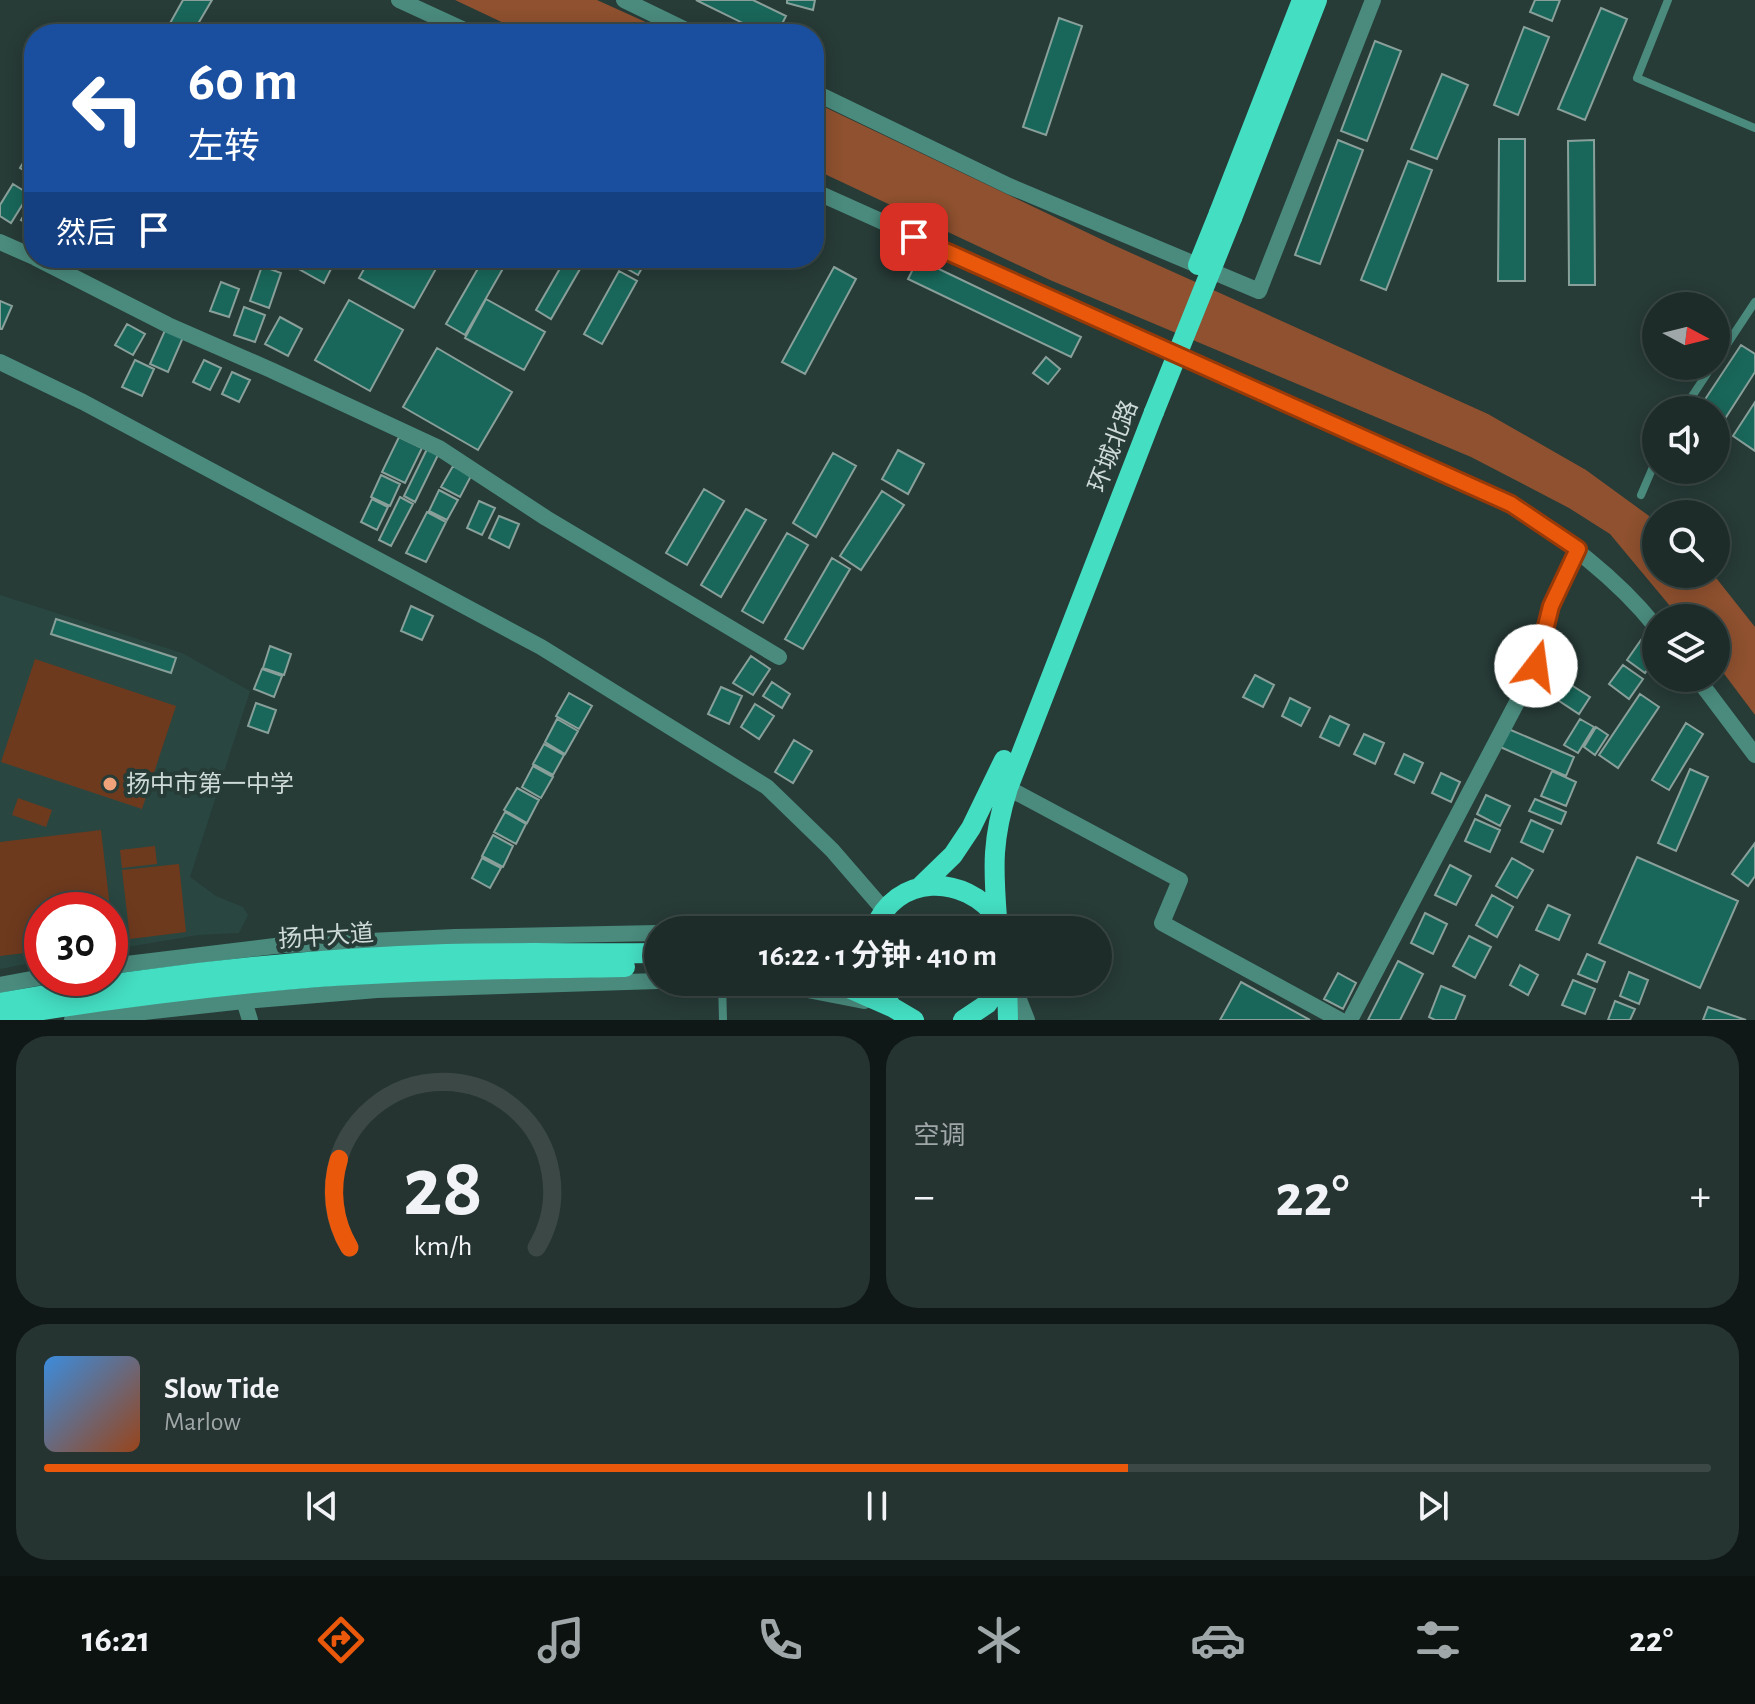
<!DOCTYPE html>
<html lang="zh">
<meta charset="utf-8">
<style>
body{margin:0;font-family:"Alegreya Sans","Noto Sans SC",sans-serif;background:#253431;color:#f1f3f6;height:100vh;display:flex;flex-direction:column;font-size:30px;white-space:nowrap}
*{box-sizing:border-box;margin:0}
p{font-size:26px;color:#a0a7a8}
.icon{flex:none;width:44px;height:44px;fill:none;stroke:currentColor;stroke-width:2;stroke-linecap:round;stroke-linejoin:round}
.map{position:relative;height:1020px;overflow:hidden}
.sheet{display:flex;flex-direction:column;gap:16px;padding:16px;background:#101817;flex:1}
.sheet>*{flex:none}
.top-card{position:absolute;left:24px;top:24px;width:800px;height:244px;border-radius:32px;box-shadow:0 4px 20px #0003,0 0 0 2px #3b4846;background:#1a4fa0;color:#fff;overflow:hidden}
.needle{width:52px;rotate:97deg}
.controls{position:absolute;left:1642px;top:292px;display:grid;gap:16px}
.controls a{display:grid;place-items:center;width:88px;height:88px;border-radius:50%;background:#1d2c29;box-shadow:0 4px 20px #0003,0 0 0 2px #3b4846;font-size:40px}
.speed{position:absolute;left:24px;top:892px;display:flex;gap:16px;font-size:40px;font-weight:700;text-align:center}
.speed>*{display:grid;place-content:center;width:104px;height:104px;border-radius:50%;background:#1d2c29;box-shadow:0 4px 20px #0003,0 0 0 2px #3b4846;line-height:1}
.speed .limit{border:12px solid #d22;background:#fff;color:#111}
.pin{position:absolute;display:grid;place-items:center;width:68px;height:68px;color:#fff;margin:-34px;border-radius:16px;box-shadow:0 4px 12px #0006}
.me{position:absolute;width:88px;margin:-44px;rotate:15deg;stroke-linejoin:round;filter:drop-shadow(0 0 6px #0008)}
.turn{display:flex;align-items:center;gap:28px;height:168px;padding:0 32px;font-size:36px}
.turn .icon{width:104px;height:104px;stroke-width:2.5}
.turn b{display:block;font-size:56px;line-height:68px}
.then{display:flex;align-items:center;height:76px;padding:0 32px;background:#0003;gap:16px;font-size:30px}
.big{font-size:60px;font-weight:700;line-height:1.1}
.sheet .widget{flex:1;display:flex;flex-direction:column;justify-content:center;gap:12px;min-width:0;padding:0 28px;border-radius:32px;background:#253431}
.sheet .dial{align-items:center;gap:0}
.dial svg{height:208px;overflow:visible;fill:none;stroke:#3b4846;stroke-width:7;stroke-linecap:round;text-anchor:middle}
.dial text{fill:#f1f3f6;stroke:none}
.song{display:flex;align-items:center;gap:24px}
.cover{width:96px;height:96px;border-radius:12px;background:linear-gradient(135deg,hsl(210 70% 55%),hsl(20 70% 35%))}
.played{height:8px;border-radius:4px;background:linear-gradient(90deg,#ea580c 65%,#3b4846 65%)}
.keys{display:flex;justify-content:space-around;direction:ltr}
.heat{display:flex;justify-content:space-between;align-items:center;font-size:44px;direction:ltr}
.sheet .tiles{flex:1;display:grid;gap:16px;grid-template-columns:1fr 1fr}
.widget:last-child{grid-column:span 2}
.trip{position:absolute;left:644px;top:916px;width:468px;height:80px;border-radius:40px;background:#1d2c29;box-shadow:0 4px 20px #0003,0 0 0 2px #3b4846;font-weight:700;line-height:80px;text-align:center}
.tabs{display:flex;height:128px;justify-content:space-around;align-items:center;background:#0c1210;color:#a0a7a8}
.tabs .icon{width:56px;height:56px}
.tabs .on{color:#ea580c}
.tabs b{font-size:36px;color:#f1f3f6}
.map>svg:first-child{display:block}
</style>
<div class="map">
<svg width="1755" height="1020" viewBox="0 0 1755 1020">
<rect width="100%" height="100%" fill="#273b37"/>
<!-- built -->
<path fill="#294640" d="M0 595 182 653 250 691 190 877 216 896 243 907 248 915 239 933 198 935 110 950V910H42V961L0 969Z"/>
<!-- green -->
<path fill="#6e3a1e" d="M35 659 176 706 142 809 1 762Z
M18 798 52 810 46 827 12 815Z
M101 830 114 942 110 943V910H42V951L0 956V842Z
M155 846 157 864 122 868 120 850Z
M179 864 186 932 130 939 122 870Z"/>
<!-- water -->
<path fill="#8f512f" d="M455 0H597L672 34H527Z
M814 102 1109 243 1488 414 1586 470 1656 521V574H1713L1755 627V715L1716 663V618H1680L1610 534 1569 508 1471 457 1050 280 814 169Z"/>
<!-- building -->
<path fill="#19675a" stroke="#89a09a" stroke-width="2" d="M183 0H212L192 34H164Z
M696 0H753L786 16 777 34H765Z
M787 0H815L813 10 787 3Z
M1535 0H1560L1552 21 1530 12Z
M1601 8 1627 19 1585 120 1558 109Z
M1059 18 1082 26 1046 135 1023 127Z
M1524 27 1549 37 1518 115 1494 105Z
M1375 41 1401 51 1367 141 1341 131Z
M1442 74 1468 85 1437 159 1411 149Z
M1499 139H1525V281H1498Z
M1338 140 1363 150 1320 264 1295 255Z
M1594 140 1595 285H1569L1568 141Z
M34 145V177L20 168Z
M1408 161 1432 170 1386 290 1361 280Z
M13 184 29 194 11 223 0 216V205Z
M34 198V227L21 220Z
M279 258H311L331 269 324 283Z
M370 258H442L414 308 359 278Z
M484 258H509L465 335 446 324Z
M566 258H577L584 262 551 319 536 310Z
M627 258H648L638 275 622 266Z
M918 259 1081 337 1071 357 908 279Z
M262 266 281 273 269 308 250 301Z
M834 267 856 279 805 374 782 362Z
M619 271 637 281 602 344 584 334Z
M221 282 239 289 229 317 210 311Z
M486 299 545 332 524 370 465 338Z
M349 300 403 330 370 391 315 360Z
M0 301 12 306 2 329H0Z
M244 307 265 315 255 342 234 335Z
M280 317 302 329 288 356 265 344Z
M127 324 145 334 133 355 115 345Z
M166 328 184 335 168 372 150 364Z
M1741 345 1755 354V372L1719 428 1716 426V410H1698Z
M437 348 512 392 478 450 403 407Z
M1046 357 1060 369 1048 384 1033 373Z
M135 360 154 369 142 396 122 387Z
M204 360 221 368 210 390 193 382Z
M232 372 250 380 239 402 222 394Z
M1755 402V451L1733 436Z
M399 437 422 448 405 483 382 472Z
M427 449 438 455 415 502 404 496Z
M898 450 924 464 908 494 882 479Z
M833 453 856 466 816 537 793 523Z
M453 466 471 476 460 497 441 487Z
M381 475 400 484 390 506 371 497Z
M704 489 724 501 687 565 666 553Z
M439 490 458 500 447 520 429 511Z
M882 491 904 505 861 570 840 556Z
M400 497 413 504 391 546 379 540Z
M372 499 388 507 377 530 361 522Z
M479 501 495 508 482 535 467 528Z
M746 509 766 520 721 597 701 585Z
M427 512 446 522 426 562 406 553Z
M499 516 519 524 509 548 489 538Z
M787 533 808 545 763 623 742 611Z
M832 558 850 569 803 649 785 639Z
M411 606 433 616 422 640 401 631Z
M56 619 176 658 171 673 51 634Z
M1641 640 1656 651V657L1645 673 1627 660Z
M270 646 291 654 284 675 263 668Z
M751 656 770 669 753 695 733 683Z
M1623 665 1643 679 1629 699 1609 684Z
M262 669 282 676 274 697 254 689Z
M1551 672 1590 697 1579 714 1541 689Z
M1255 675 1274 685 1263 707 1243 697Z
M772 682 790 694 782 708 763 696Z
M721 687 742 696 729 724 708 714Z
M569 693 592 706 579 729 556 716Z
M1640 694 1659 707 1618 768 1599 755Z
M1290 698 1310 708 1301 726 1282 716Z
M256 703 276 710 268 733 248 726Z
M755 704 774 716 759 739 741 727Z
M1330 716 1349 725 1339 746 1320 737Z
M557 719 578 731 565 754 545 742Z
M1580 719 1594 727 1578 753 1564 745Z
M1686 723 1703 734 1669 790 1652 780Z
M1596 727 1608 735 1595 755 1584 747Z
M1506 728 1574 757 1566 776 1498 746Z
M1364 734 1384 743 1375 764 1354 754Z
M794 740 812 751 793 783 775 772Z
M544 744 564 755 553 775 533 764Z
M1404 754 1423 763 1414 783 1395 774Z
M533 766 553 777 541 798 522 787Z
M1690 769 1708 777 1676 851 1658 843Z
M1552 771 1576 782 1566 806 1541 796Z
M1441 773 1460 782 1451 802 1432 793Z
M517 788 539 800 527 823 504 810Z
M1486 795 1510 806 1500 826 1477 814Z
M1535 799 1566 812 1561 824 1529 811Z
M505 812 526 824 516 844 494 832Z
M1475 819 1500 830 1490 852 1465 841Z
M1531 820 1553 830 1543 852 1521 842Z
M493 835 513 846 503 867 482 856Z
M1755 843V876L1748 886 1732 874Z
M1637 857 1738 901 1700 988 1599 943Z
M482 858 501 868 490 888 472 878Z
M1512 858 1533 870 1517 898 1496 886Z
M1450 865 1471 876 1456 905 1435 895Z
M1492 895 1513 907 1497 937 1476 925Z
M1548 905 1570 915 1559 940 1536 930Z
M1425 913 1447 924 1433 954 1411 943Z
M1469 936 1491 947 1475 978 1453 966Z
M1587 954 1605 962 1597 982 1578 974Z
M1398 961 1423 974 1400 1020H1368Z
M1520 965 1538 975 1528 995 1510 985Z
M1629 972 1648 980 1639 1004 1620 996Z
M1338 973 1356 983 1343 1009 1324 999Z
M1573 980 1595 989 1585 1014 1562 1005Z
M1241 982 1310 1020H1220Z
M1441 986 1465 996 1455 1020H1435L1429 1017Z
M1615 1001 1635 1009 1630 1020H1608Z
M1708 1007 1746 1020H1703Z"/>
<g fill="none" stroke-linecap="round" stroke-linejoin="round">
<!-- service -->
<path stroke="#4a8b7d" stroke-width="8" d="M1668 0 1637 78 1755 128
M1716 361 1755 302
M1683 410 1712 366
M1641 495 1656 460
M722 982 723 1020"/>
<!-- minor -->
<path stroke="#4a8b7d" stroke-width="16" d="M624 0 694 34
M814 92 1009 186 1259 291 1373 0
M0 242 34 257
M36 258 168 325 271 370 439 448 546 518 779 657
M1008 788 1180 880 1162 923 1340 1020
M815 930 863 924
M110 966 283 945 455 937 658 933
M743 982 787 986 864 1001
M1012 982 1027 1020
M0 985 42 977
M241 991 250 1020
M72 1020 244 1001 377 990 658 981
M1350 1020 1536 666 1551 606 1578 549"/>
<!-- tertiary -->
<path stroke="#4a8b7d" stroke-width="16" d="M399 0 473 34
M814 191 1511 504C1566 541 1615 576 1656 627
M0 362 83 402 541 647 767 787 832 850 884 910
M1697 678 1755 755"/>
<!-- primary -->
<path stroke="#44dec3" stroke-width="20" d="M1219 213 1302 0
M1232 218 1317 0
M920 887 953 855 971 828 1004 760
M997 918C993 866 992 839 1008 788L1154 412
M852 930 876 923
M874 930C895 873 965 873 998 919
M835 982 892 1007
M874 982 892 1007 914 1020
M1007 982 1008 1020
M0 1003C147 976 296 959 446 954 516 952 587 954 658 953
M0 1017C94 1001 189 989 284 980 397 970 511 969 625 967
M963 1020 987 1004 1002 982"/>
<!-- primary-bridge -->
<path stroke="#44dec3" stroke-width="20" d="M1198 265 1219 213
M1154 412 1232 218"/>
</g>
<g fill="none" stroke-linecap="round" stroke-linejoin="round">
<!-- route casing -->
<g stroke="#983908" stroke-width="20">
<path id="route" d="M914 237 1511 504 1578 549 1551 606 1536 666"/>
</g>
<!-- route -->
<use href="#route" stroke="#ea580c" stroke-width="14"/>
</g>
<!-- markers -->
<circle fill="#f0a27a" stroke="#273b37" stroke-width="3" cx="110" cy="784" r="8"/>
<g text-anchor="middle" stroke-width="8" stroke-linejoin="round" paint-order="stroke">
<!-- street labels -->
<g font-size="24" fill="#cedad7" stroke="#273b37">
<text transform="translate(1113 446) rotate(-69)" y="8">环城北路</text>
<text transform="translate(326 936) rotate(-4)" y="8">扬中大道</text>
</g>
<!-- poi labels -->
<g font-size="24" fill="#cedad7" stroke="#273b37" text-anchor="start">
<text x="126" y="792">扬中市第一中学</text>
</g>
</g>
</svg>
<div class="controls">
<a><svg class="needle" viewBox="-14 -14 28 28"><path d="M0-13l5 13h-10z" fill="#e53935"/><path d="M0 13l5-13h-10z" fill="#a0a7a8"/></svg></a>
<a><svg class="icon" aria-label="sound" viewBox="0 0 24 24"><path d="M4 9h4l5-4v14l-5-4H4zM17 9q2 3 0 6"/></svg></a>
<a><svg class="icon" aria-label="search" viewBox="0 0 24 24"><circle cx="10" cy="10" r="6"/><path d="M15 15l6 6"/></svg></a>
<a><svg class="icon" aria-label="layers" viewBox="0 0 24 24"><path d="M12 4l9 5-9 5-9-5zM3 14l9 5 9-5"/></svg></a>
</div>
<div class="speed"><div class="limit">30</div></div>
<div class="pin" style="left:914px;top:237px;background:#d93025"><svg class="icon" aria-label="arrive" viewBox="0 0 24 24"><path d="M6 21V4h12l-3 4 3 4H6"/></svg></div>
<svg class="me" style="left:1536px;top:666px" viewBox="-20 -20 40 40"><circle r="19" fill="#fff"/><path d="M0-13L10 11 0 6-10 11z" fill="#ea580c"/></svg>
<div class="trip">16:22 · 1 分钟 · 410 m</div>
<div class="top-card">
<div class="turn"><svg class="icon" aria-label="left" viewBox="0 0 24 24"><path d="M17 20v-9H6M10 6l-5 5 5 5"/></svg><div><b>60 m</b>左转</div></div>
<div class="then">然后<svg class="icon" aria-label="arrive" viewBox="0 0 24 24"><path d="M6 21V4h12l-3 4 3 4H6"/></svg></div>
</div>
</div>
<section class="sheet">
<div class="tiles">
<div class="widget dial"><svg viewBox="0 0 100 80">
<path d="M14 69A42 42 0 1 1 86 69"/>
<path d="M14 69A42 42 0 0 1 10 35" stroke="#ea580c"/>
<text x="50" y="56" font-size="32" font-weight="700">28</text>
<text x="50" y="72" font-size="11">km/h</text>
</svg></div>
<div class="widget"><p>空调</p>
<div class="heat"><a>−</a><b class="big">22°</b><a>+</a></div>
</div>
<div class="widget">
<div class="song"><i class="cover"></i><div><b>Slow Tide</b><p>Marlow</p></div></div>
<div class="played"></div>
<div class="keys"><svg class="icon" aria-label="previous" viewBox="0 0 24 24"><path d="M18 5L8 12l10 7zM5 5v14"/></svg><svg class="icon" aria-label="pause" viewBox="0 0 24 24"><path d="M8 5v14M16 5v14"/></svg><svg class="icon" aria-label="next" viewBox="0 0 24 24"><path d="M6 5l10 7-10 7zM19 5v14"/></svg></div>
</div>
</div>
</section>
<nav class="tabs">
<b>16:21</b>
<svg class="icon on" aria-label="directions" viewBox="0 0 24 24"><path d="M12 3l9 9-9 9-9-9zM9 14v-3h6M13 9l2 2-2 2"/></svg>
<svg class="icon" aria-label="music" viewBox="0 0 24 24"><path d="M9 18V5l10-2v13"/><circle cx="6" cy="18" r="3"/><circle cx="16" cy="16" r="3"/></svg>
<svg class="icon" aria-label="phone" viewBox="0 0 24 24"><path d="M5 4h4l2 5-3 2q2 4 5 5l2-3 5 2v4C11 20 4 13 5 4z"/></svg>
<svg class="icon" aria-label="climate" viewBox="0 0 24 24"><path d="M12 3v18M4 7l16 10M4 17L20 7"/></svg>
<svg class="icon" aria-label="car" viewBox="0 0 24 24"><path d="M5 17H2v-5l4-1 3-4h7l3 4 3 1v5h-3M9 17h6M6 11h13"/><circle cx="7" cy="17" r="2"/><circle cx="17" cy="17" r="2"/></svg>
<svg class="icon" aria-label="filters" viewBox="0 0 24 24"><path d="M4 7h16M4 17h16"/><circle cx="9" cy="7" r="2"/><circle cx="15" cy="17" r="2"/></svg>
<b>22°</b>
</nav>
